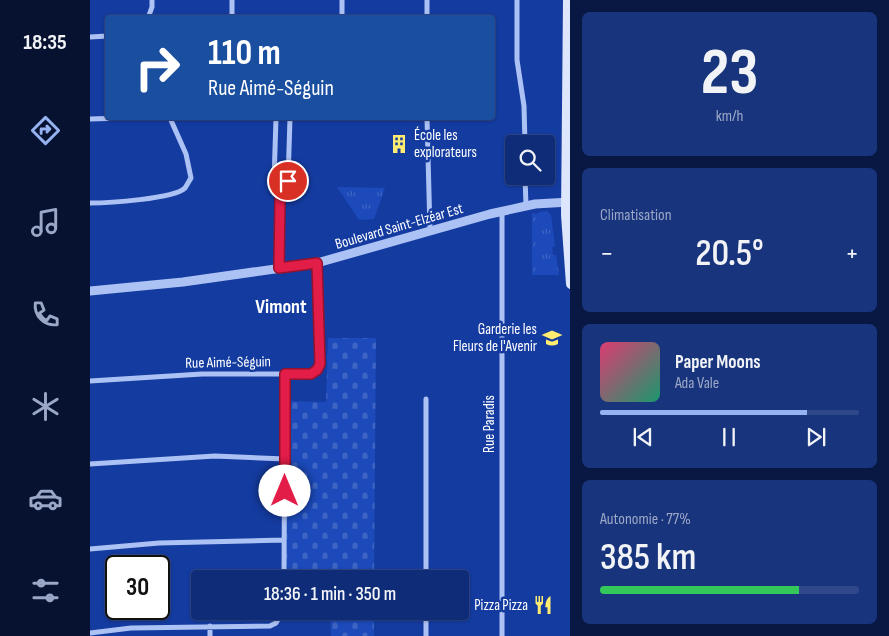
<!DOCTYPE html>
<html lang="fr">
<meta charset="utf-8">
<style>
body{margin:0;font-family:"Sofia Sans Condensed",sans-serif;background:#18347d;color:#f1f3f6;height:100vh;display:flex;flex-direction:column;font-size:19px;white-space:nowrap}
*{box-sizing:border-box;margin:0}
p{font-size:16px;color:#9ba7c6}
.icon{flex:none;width:28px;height:28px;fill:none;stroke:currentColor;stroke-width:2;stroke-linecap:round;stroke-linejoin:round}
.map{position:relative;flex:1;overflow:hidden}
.sheet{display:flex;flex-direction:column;gap:12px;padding:12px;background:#081842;width:319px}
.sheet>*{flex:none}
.guide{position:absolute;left:15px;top:15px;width:390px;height:105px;border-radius:5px;box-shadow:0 1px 4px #0004,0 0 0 1px #2f488a;background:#1a4fa0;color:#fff;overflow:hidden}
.buttons{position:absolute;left:415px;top:135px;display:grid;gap:10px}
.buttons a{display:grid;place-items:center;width:50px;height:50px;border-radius:5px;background:#0f2c78;box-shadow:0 1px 4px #0004,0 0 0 1px #2f488a;font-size:25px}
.speed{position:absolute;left:15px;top:555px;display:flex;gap:10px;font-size:25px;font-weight:700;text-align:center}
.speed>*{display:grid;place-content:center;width:65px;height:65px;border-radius:50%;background:#0f2c78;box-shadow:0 1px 4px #0004,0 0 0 1px #2f488a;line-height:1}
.speed .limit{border:2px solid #111;border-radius:8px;background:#fff;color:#111}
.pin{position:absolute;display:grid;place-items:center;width:42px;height:42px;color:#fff;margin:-21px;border:2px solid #fff;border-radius:50%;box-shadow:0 1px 5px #0007}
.me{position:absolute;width:55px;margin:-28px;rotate:0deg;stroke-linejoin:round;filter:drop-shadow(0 0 4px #0008)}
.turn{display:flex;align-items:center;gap:18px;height:105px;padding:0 20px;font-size:22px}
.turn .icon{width:65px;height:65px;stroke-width:2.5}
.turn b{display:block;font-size:35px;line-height:42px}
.big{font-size:38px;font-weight:600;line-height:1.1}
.sheet .card{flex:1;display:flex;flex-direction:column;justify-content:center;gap:8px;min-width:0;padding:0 18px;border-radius:8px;background:#18347d}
.sheet .dial{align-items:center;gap:0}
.dial b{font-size:65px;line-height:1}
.song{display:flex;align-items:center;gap:15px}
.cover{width:60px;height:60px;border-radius:8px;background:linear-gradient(135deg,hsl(340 70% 55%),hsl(160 70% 35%))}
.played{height:5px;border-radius:2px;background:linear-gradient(90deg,#95b2f1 80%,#2f488a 80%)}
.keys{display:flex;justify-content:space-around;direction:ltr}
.heat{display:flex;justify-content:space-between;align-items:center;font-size:28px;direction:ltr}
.charge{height:8px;border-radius:4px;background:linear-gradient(90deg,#34c759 77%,#2f488a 0)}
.trip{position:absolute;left:101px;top:570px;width:278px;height:50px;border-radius:5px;background:#0f2c78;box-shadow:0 1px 4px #0004,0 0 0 1px #2f488a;font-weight:600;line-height:50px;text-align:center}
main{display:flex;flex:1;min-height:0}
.tabs{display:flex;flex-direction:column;width:90px;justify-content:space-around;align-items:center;background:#061230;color:#9ba7c6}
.tabs .icon{width:35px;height:35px}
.tabs .active{color:#95b2f1}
.tabs b{font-size:22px;color:#f1f3f6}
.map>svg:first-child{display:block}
</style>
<main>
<nav class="tabs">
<b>18:35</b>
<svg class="icon active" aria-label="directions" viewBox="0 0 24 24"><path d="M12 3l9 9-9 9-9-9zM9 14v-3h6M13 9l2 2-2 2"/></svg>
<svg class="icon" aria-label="music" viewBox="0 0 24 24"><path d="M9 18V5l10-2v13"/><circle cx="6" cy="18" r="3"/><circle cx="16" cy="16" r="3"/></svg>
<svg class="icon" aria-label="phone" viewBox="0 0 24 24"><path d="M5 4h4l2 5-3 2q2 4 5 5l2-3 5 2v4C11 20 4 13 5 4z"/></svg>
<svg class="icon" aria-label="climate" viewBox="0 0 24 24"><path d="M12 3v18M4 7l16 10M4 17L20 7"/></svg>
<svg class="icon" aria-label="car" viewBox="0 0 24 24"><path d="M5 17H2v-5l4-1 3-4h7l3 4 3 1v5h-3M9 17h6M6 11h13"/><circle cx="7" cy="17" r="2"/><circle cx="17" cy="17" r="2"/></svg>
<svg class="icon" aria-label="filters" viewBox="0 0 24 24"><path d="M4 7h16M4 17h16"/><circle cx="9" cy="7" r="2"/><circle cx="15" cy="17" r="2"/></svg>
</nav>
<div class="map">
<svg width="481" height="636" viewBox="0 0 481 636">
<defs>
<pattern id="cemetery-stones" width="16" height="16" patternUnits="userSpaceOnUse" patternTransform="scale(1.25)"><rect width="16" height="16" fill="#1c4aba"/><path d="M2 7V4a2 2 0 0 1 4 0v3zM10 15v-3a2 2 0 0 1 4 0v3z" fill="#3e65c4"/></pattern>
<pattern id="park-tufts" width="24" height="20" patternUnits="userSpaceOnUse" patternTransform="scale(1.25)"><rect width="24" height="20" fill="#1c4aba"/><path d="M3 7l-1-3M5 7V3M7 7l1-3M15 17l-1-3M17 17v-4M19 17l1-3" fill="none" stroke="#3e65c4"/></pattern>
</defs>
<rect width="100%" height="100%" fill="#143ba0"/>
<!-- cemetery -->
<path fill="url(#cemetery-stones)" d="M238 338H286L284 579H196L198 401 236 402Z
M240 611H284V636H241Z"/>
<!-- park -->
<path fill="url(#park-tufts)" d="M247 187 295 188 284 219 269 220Z
M457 211 461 215 465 246 462 247 463 255H466L469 275H442V213L448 214 449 212Z"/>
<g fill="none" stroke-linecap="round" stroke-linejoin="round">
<!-- minor -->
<path stroke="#adc2f4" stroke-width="5" d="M427 0V60L434 106 435 144
M58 18 62 7V0
M142 18V0
M252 18V0
M337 18V0
M0 37 18 36
M186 118 184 181 190 199 189 268
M337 118 340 231
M0 119 34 118
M435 176 436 206
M190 199 198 181 200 118
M0 203C17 203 84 199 95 188 97 185 99 181 101 178L96 154 80 118
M0 381 112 374H221L227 370 230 364 227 263
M336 399V579
M0 464 125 456 195 459
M0 549 69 543 194 540
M194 579 195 374
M336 611V636
M120 626V636
M0 633 41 628 180 626 186 623 193 611
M412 636V211"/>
<!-- tertiary -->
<path stroke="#adc2f4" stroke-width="9" d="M0 291 93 282 227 263 400 214 445 204 481 202"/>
<!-- secondary -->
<path stroke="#dde6fd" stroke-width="10" d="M478 0 476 215 481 284"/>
</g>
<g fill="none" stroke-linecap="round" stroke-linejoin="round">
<!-- route casing -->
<g stroke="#92132f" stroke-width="12">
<path id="route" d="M195 491V374H221L227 370 230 364 227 263 189 268 190 199 198 181"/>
</g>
<!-- route -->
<use href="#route" stroke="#e11d48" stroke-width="9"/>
</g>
<!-- icons -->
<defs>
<g id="building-bare" transform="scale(1.5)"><path d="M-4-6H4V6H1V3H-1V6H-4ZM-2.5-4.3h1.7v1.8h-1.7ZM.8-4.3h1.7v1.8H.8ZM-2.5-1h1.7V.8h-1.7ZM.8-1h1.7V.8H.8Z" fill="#ffec70" stroke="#143ba0" stroke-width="2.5" paint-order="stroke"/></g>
<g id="school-bare" transform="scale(1.5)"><path d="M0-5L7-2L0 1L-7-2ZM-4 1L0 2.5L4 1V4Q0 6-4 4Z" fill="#ffec70" stroke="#143ba0" stroke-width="2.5" paint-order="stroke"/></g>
<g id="restaurant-bare" transform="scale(1.5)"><path d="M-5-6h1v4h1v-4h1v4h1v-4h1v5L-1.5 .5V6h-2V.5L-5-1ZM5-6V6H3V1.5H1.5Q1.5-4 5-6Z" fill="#ffec70" stroke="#143ba0" stroke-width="2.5" paint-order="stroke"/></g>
</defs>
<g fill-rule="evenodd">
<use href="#building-bare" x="309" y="144"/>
<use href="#school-bare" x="462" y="338"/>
<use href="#restaurant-bare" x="453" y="605"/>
</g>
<g text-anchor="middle" stroke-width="5" stroke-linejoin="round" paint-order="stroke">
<!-- poi labels -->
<g font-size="15" fill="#fff" stroke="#143ba0" text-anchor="end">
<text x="324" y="140" text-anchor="start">École les<tspan x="324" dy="17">explorateurs</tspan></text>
<text x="447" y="334">Garderie les<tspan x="447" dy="17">Fleurs de l'Avenir</tspan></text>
<text x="438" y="610">Pizza Pizza</text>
</g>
<!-- street labels -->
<g font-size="15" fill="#fff" stroke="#143ba0">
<text transform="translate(309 226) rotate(-16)" y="5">Boulevard Saint-Elzéar Est</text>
<text transform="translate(138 362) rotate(-1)" y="5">Rue Aimé-Séguin</text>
<text transform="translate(399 424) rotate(-90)" y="5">Rue Paradis</text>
</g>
<!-- district labels -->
<g font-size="20" font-weight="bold" fill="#fff" stroke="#143ba0">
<text x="191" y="313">Vimont</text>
</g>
</g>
</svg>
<div class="buttons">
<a><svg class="icon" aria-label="search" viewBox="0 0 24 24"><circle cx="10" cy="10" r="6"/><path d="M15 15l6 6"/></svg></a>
</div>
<div class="speed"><div class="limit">30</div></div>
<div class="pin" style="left:198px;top:181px;background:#d93025"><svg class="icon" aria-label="arrive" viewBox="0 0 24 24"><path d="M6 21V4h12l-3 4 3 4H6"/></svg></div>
<svg class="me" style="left:195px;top:491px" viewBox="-20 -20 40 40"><circle r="19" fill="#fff"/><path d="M0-13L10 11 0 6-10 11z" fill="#e11d48"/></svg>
<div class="trip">18:36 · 1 min · 350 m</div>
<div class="guide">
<div class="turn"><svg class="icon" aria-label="right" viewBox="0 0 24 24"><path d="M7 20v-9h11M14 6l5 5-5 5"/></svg><div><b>110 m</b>Rue Aimé-Séguin</div></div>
</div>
</div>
<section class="sheet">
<div class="card dial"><b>23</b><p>km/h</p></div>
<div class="card"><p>Climatisation</p>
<div class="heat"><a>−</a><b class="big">20.5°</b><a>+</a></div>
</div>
<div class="card">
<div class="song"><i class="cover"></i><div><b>Paper Moons</b><p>Ada Vale</p></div></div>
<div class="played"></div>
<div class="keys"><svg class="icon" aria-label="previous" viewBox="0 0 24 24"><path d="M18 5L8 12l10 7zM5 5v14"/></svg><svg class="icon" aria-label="pause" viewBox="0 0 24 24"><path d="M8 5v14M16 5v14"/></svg><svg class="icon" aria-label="next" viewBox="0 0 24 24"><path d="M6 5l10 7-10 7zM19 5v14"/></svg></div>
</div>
<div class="card"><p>Autonomie · 77%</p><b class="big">385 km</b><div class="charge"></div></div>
</section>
</main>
